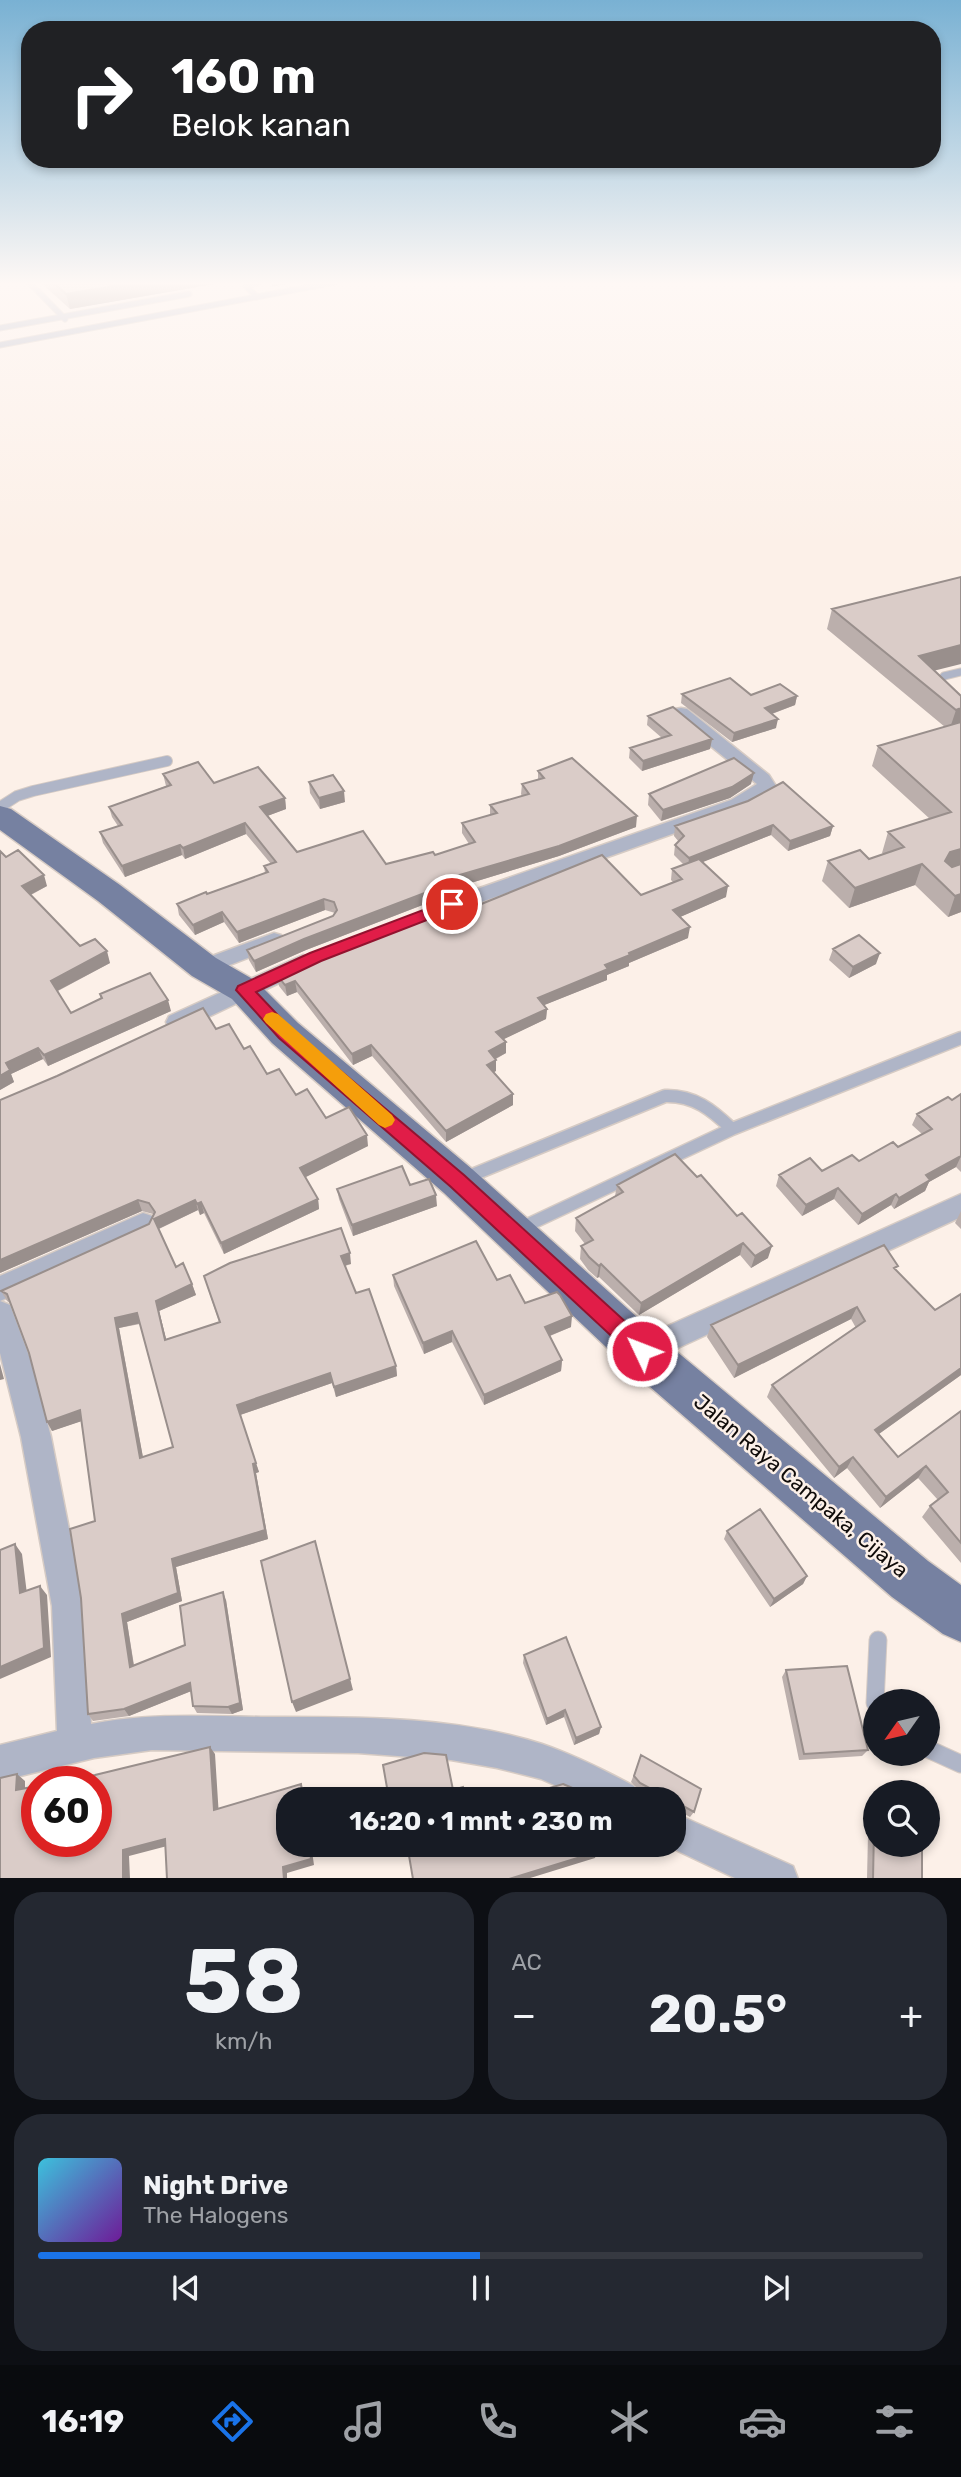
<!DOCTYPE html>
<html lang="id">
<meta charset="utf-8">
<style>
body{margin:0;font-family:Rubik,sans-serif;background:#242831;color:#f1f3f6;height:100vh;display:flex;flex-direction:column;font-size:26px;white-space:nowrap}
*{box-sizing:border-box;margin:0}
p{font-size:23px;color:#9ea1a6}
.icon{flex:none;width:38px;height:38px;fill:none;stroke:currentColor;stroke-width:2;stroke-linecap:round;stroke-linejoin:round}
.map{position:relative;height:1878px;overflow:hidden}
.sheet{display:flex;flex-direction:column;gap:14px;padding:14px;background:#0d0f14;flex:1}
.sheet>*{flex:none}
.top-card{position:absolute;left:21px;top:21px;width:920px;height:147px;border-radius:28px;box-shadow:0 4px 10px #0003;background:#202124;color:#fff;overflow:hidden}
.needle{width:46px;rotate:236deg}
.fabs{position:absolute;left:863px;top:1689px;display:grid;gap:14px}
.fabs a{display:grid;place-items:center;width:77px;height:77px;border-radius:50%;background:#171b24;box-shadow:0 4px 10px #0003;font-size:35px}
.speed{position:absolute;left:21px;top:1766px;display:flex;gap:14px;font-size:35px;font-weight:700;text-align:center}
.speed>*{display:grid;place-content:center;width:91px;height:91px;border-radius:50%;background:#171b24;box-shadow:0 4px 10px #0003;line-height:1}
.speed .limit{border:10px solid #d22;background:#fff;color:#111}
.pin{position:absolute;display:grid;place-items:center;width:60px;height:60px;color:#fff;margin:-30px;border:4px solid #fff;border-radius:50%;box-shadow:0 2px 7px #0007}
.me{position:absolute;width:77px;margin:-38px;rotate:313deg;stroke-linejoin:round;filter:drop-shadow(0 0 5px #0008)}
.turn{display:flex;align-items:center;gap:24px;height:147px;padding:0 35px;font-size:32px}
.turn .icon{width:91px;height:91px;stroke-width:2.5}
.turn b{display:block;font-size:49px;line-height:60px}
.big{font-size:52px;font-weight:700;line-height:1.1}
.sheet .card{flex:1;display:flex;flex-direction:column;justify-content:center;gap:10px;min-width:0;padding:0 24px;border-radius:28px;background:#242831}
.sheet .dial{align-items:center;gap:0}
.dial b{font-size:91px;line-height:1}
.song{display:flex;align-items:center;gap:21px}
.cover{width:84px;height:84px;border-radius:10px;background:linear-gradient(135deg,hsl(190 70% 55%),hsl(280 70% 35%))}
.played{height:7px;border-radius:4px;background:linear-gradient(90deg,#1a73e8 50%,#363941 50%)}
.keys{display:flex;justify-content:space-around;direction:ltr}
.heat{display:flex;justify-content:space-between;align-items:center;font-size:38px;direction:ltr}
.sheet .tiles{flex:1;display:grid;gap:14px;grid-template-columns:1fr 1fr}
.card:last-child{grid-column:span 2}
.trip{position:absolute;left:276px;top:1787px;width:410px;height:70px;border-radius:28px;background:#171b24;box-shadow:0 4px 10px #0003;font-weight:700;line-height:70px;text-align:center}
.tabs{display:flex;height:112px;justify-content:space-around;align-items:center;background:#090b0e;color:#9ea1a6}
.tabs .icon{width:49px;height:49px}
.tabs .selected{color:#1a73e8}
.tabs b{font-size:32px;color:#f1f3f6}
.map>svg:first-child{display:block}
</style>
<div class="map">
<svg width="961" height="1879" viewBox="0 0 961 1879">
<rect width="100%" height="100%" fill="#fcf0e8"/>
<g fill="none" stroke-linecap="round" stroke-linejoin="round">
<!-- service-far4 casing -->
<g stroke="#d6cbc4" stroke-width="7">
<path id="service-far4" d="M29 282 65 319
M257 297 246 286 260 282
M0 328 189 294
M0 345 336 282"/>
</g>
<!-- service-far3 casing -->
<g stroke="#d6cbc4" stroke-width="9">
<path id="service-far3" d="M936 686 944 676 961 672"/>
</g>
<!-- service-far2 casing -->
<g stroke="#d6cbc4" stroke-width="12">
<path id="service-far2" d="M0 807 17 796 33 791 167 761"/>
</g>
<!-- service-far1 casing -->
<g stroke="#d6cbc4" stroke-width="15">
<path id="service-far1" d="M465 1178 665 1096C694 1095 712 1110 732 1129
M521 1228 732 1129 961 1038"/>
</g>
<!-- service casing -->
<g stroke="#d6cbc4" stroke-width="19">
<path id="service" d="M875 1703 878 1640
M928 1749 961 1764"/>
</g>
<!-- minor casing -->
<g stroke="#d6cbc4" stroke-width="3">
<path id="minor" d="M681 708 687 709 769 775 776 786 774 790 745 808 448 914H434L431 909 434 904 731 800 757 784 675 717 672 713 675 709Z
M274 933 281 935 285 940 281 945 204 975 196 972 193 967 196 962Z
M303 955 311 958 314 963 311 968 185 1028 177 1030 169 1028 166 1022 169 1016Z
M961 1194V1217L652 1360 642 1364 632 1360 628 1351 632 1342Z
M143 1213 152 1216 156 1224 152 1232 0 1301V1276Z
M0 1301 10 1305 32 1364 51 1437 84 1606 91 1724C148 1713 204 1716 261 1717 354 1717 452 1715 542 1744 574 1755 604 1770 634 1786L639 1799H586L541 1779 497 1768 451 1760 358 1753 152 1750 94 1758 0 1781V1745L57 1731 52 1606 21 1437 0 1353Z
M674 1813 793 1866 798 1879H737L663 1844H674Z"/>
</g>
<!-- primary casing -->
<g stroke="#d6cbc4" stroke-width="3">
<path id="primary" d="M0 806 11 809 120 885 216 958 256 981 298 1023 472 1169 658 1336 928 1561 961 1585V1642L943 1634 892 1597 626 1366 444 1193 272 1043 232 999 192 976 98 901 0 830Z"/>
</g>
<!-- service-far4 -->
<use href="#service-far4" stroke="#afb5c7" stroke-width="5"/>
<!-- service-far3 -->
<use href="#service-far3" stroke="#afb5c7" stroke-width="7"/>
<!-- service-far2 -->
<use href="#service-far2" stroke="#afb5c7" stroke-width="10"/>
<!-- service-far1 -->
<use href="#service-far1" stroke="#afb5c7" stroke-width="12"/>
<!-- service -->
<use href="#service" stroke="#afb5c7" stroke-width="17"/>
<!-- minor -->
<use href="#minor" fill="#afb5c7" fill-rule="evenodd"/>
<!-- primary -->
<use href="#primary" fill="#7681a1" fill-rule="evenodd"/>
</g>
<!-- wall -->
<path fill="#bbafac" fill-rule="evenodd" d="M40 282H226L70 309Z
M832 609 935 671 961 696V912L948 917 915 885 849 908 822 881 828 861 869 859 884 854 882 853 888 832 930 819 872 766 878 746 945 727 827 629Z
M682 694 751 695 797 696 795 705 772 714 776 728 732 742 681 703Z
M648 716 712 739 710 749 642 771 629 758 630 748 662 738 647 725Z
M538 771 636 827 559 856 451 889V894L306 950 256 972 249 960 247 950 333 916 335 913 325 910 239 943 224 922 195 935 179 915 177 904 265 873 264 866 271 864 246 834 185 859 182 855 125 877 103 843 100 832 118 826 112 817 109 807 166 786 163 774 214 783 285 798 286 809 267 816 297 852 386 864 435 855 469 844 462 833V823L490 815V805L522 796 521 794 522 784 538 780Z
M309 782 345 802 320 809 310 793Z
M751 784 730 798 661 821 648 805 649 794Z
M748 801 833 826 830 836 788 851 771 835 702 862 726 897 680 917 688 938 629 963V966L607 975V980L544 1005 547 1009 546 1019 503 1039 506 1042V1053L496 1059V1071L493 1072 513 1105 446 1142 372 1056 353 1065 297 992 287 996 279 986 277 975 474 907 641 895 673 882 671 880 672 869 684 865 674 855 675 845 679 842 674 836 675 826Z
M6 857 47 886 31 895 80 946 110 963 58 991 71 1013 101 999 100 994 171 1011 48 1066 43 1059 11 1074 14 1082 0 1090Z
M833 949 876 964 849 978 829 960Z
M216 1029 244 1049 267 1074 326 1118 368 1146 305 1177 318 1199 319 1209 224 1254 204 1213 200 1215 198 1210 159 1229 176 1267 192 1284 196 1295 159 1311 166 1339 219 1322 207 1286 351 1264 345 1266 356 1293 396 1366 397 1376 336 1397 332 1383 240 1415 259 1472 256 1473 268 1539 176 1567 182 1601 127 1622 134 1665 185 1645 226 1600 243 1710 232 1714 197 1713 193 1706 191 1691 129 1716 93 1721 88 1714 95 1521 81 1421 52 1431 29 1353 10 1303 7 1301 1 1291 149 1224 154 1215 153 1214 142 1211 0 1273ZM140 1324 173 1447 143 1458 119 1328Z
M961 1094V1172L956 1167 929 1182 925 1191 894 1209 891 1205 858 1225 834 1199 802 1216 776 1186 779 1175 822 1171 859 1161 898 1147 922 1134 912 1125 917 1114 952 1100Z
M675 1154 768 1258 751 1268 740 1255 639 1315 599 1277 597 1278 588 1270 580 1259 581 1246 585 1244 575 1231 576 1218 615 1196 617 1185Z
M410 1185 437 1206 353 1236 339 1199 337 1189Z
M961 1211V1229L955 1223Z
M896 1270 961 1375 879 1434 898 1457 961 1411V1563L922 1517 930 1506 938 1500 918 1478 880 1508 847 1468 834 1478 767 1397 772 1385 856 1328 851 1319 734 1378 707 1337 711 1325Z
M393 1275 497 1280 525 1303 571 1327 550 1336 562 1360 561 1371 484 1405 452 1342 424 1354 394 1286Z
M727 1531 807 1576 803 1584 770 1607 724 1539Z
M524 1655 601 1727 599 1734 574 1745 564 1717 546 1725 523 1663Z
M786 1670 868 1750 862 1756 799 1760 782 1677Z
M641 1756 694 1812 690 1817 674 1808V1799H656L638 1789 631 1782Z
M874 1829 922 1879H867L868 1834Z"/>
<!-- shaded-wall -->
<path fill="#998f8c" d="M137 282H226L70 309 66 294Z
M271 282H296L272 287Z
M961 645V664L913 676 919 656Z
M797 696 795 705 763 717 765 708Z
M961 708V727L949 731 956 710Z
M778 719 776 728 732 742 734 733Z
M712 739 710 749 642 771 643 761Z
M754 773 751 784 730 798 661 821 663 810Z
M344 791 345 802 320 809 319 798Z
M285 798 286 809 262 818 260 807Z
M637 816 636 827 559 856 451 889V894L306 950 256 972 254 961 304 939 446 879Z
M245 823 246 834 185 859 183 848Z
M773 825 771 835 688 868 689 858Z
M833 826 830 836 788 851 790 841Z
M180 845 182 855 125 877 122 866Z
M961 849V868L943 873 938 882 945 861 950 852Z
M922 864 915 885 849 908 855 888Z
M44 875 47 886 26 897 22 886Z
M728 886 726 897 671 921 673 910Z
M961 894V912L948 917 955 896Z
M324 899 325 910 239 943 237 932Z
M222 912 224 922 195 935 193 925Z
M690 927 688 938 629 963V966L607 975V980L537 1008 538 998 629 953Z
M107 951 110 963 55 992 51 981Z
M880 953 876 964 849 978 853 967Z
M295 981 297 992 287 996 285 985Z
M168 1000 171 1011 48 1066 44 1055Z
M547 1009 546 1019 496 1043V1032Z
M506 1042V1053L489 1062V1051Z
M371 1045 372 1056 353 1065 352 1054Z
M38 1048 43 1059 11 1074 14 1082 0 1090V1076L6 1063Z
M496 1060V1071L487 1076V1065Z
M513 1094V1105L446 1142V1131Z
M367 1135 368 1146 302 1179 300 1168Z
M961 1156 956 1167 929 1182 925 1191 894 1209 899 1198 926 1175Z
M838 1188 834 1199 802 1216 806 1205Z
M896 1194 891 1205 858 1225 862 1214Z
M436 1195 437 1206 353 1236 352 1225Z
M318 1199 319 1209 224 1254 221 1243Z
M138 1200 142 1211 0 1273V1260Z
M195 1200 198 1210 158 1229 154 1219Z
M201 1202 204 1213 200 1215 197 1204Z
M743 1243 740 1255 639 1315 641 1303Z
M772 1246 768 1258 751 1268 755 1256Z
M350 1253 351 1264 343 1266 341 1256Z
M601 1264 599 1277 597 1278 599 1266Z
M192 1284 196 1295 159 1311 169 1350 165 1340 156 1301Z
M857 1307 851 1319 734 1378 738 1365Z
M137 1313 141 1323 119 1328 145 1468 140 1458 115 1318Z
M572 1316 571 1327 544 1338 545 1327Z
M452 1331V1342L424 1354 423 1343Z
M562 1360 561 1371 484 1405V1395Z
M0 1364 4 1379 0 1380Z
M396 1366 397 1376 336 1397 334 1387Z
M961 1368V1375L869 1441 875 1430Z
M330 1373 332 1383 240 1415 237 1405Z
M80 1410 85 1420 52 1431 47 1422Z
M853 1457 847 1468 834 1478 839 1467Z
M256 1463 259 1472 256 1473 268 1539 176 1567 182 1601 127 1622 135 1674 130 1667 122 1614 172 1559 253 1464Z
M926 1466 918 1478 880 1508 886 1497Z
M315 1541 353 1690 296 1712 292 1702Z
M15 1544 22 1554 28 1602 20 1593Z
M807 1576 803 1584 770 1607 774 1599Z
M40 1586 47 1595 51 1657 0 1679V1667Z
M223 1592 226 1600 243 1710 232 1714 228 1707Z
M190 1683 194 1690 129 1716 124 1709Z
M565 1710 564 1717 546 1725 547 1719Z
M601 1727 599 1734 574 1745 576 1738Z
M210 1747 215 1754 219 1817 214 1810Z
M17 1774 25 1781V1796L16 1790Z
M301 1784 304 1791 305 1799H303Z
M165 1839 171 1845 129 1856 130 1879H123V1850Z
M309 1844H311L314 1865 287 1873V1879H284L283 1867Z
M597 1852 595 1858 527 1879H509Z"/>
<!-- building -->
<path fill="#daccc8" stroke="#998f8c" stroke-width="2" fill-rule="evenodd" d="M53 282H137L66 294Z
M961 577V645L919 656 961 696V708L956 710 832 609Z
M730 678 751 695 780 684 797 696 765 708 778 719 734 733 682 694Z
M673 707 712 739 643 761 630 748 671 735 648 716Z
M961 722V849L950 852 945 861 952 867 961 864V894L955 896 922 864 855 888 828 861 860 850 869 859 904 847 888 832 951 812 878 746Z
M572 758 637 816 559 846 446 879 451 883 304 939 254 961 247 950 333 916 337 910 334 902 324 899 237 932 222 912 193 925 177 904 206 892 207 894 268 872 264 866 276 862 245 823 183 848 180 845 122 866 100 832 122 825 109 807 171 785 163 774 198 762 214 783 258 767 285 798 260 807 297 852 363 831 386 864 433 852 435 855 475 842 462 823 497 813 490 805 529 794 522 784 544 778 538 771Z
M734 758 754 773 732 787 663 810 649 794Z
M333 775 344 791 319 798 309 782Z
M783 782 833 826 790 841 773 825 689 858 675 845 684 836 675 826 748 801Z
M18 850 44 875 22 886 80 946 95 939 107 951 51 981 71 1013 102 998 100 994 150 973 168 1000 44 1055 38 1048 6 1063 10 1070 0 1076V851L6 857Z
M602 855 641 895 682 879 672 869 699 859 728 886 673 910 690 927 629 953 630 955 605 965 608 969 538 998 547 1009 496 1032 506 1042 489 1051 496 1060 487 1065 513 1094 446 1131 371 1045 352 1054 295 981 285 985 277 975 323 953 466 898 474 907Z
M859 935 880 953 853 967 833 949Z
M203 1008 216 1029 229 1024 244 1049 250 1046 267 1074 279 1069 296 1095 307 1089 326 1118 349 1107 367 1135 300 1168 318 1199 221 1243 201 1202 197 1204 195 1200 154 1219 176 1267 183 1263 192 1284 156 1301 165 1340 220 1322 204 1276 230 1263 341 1228 350 1253 341 1256 356 1293 369 1289 396 1366 334 1387 330 1373 237 1405 256 1463 253 1464 265 1530 172 1559 178 1593 122 1614 130 1667 185 1645 180 1606 223 1592 240 1703 228 1707 193 1706 190 1683 124 1709 88 1714 81 1598 70 1529 95 1521 80 1410 47 1422 29 1353 7 1294 1 1291 149 1224 155 1212 149 1203 138 1200 0 1260V1100L57 1076ZM137 1313 173 1447 140 1458 115 1318Z
M961 1094V1156L926 1175 930 1180 899 1198 896 1194 862 1214 838 1188 806 1205 779 1175 810 1158 822 1171 852 1155 859 1161 893 1142 898 1147 932 1129 917 1114 948 1097 952 1100Z
M675 1154 697 1177 701 1175 737 1216 742 1213 772 1246 755 1256 743 1243 641 1303 601 1264 599 1266 589 1257 581 1246 593 1240 576 1218 623 1192 617 1185Z
M402 1166 410 1185 429 1179 436 1195 352 1225 337 1189Z
M476 1241 497 1280 510 1275 525 1303 557 1292 560 1295 572 1316 545 1327 562 1360 484 1395 452 1331 423 1343 393 1275Z
M884 1245 898 1266 894 1268 935 1310 961 1294V1368L875 1430 898 1457 961 1411V1543L930 1506 948 1492 926 1466 886 1497 853 1457 839 1467 772 1385 865 1321 857 1307 738 1365 711 1325Z
M760 1509 807 1576 774 1599 727 1531Z
M315 1541 350 1679 292 1702 261 1561Z
M15 1544 20 1593 40 1586 44 1648 0 1667V1550Z
M566 1637 601 1727 576 1738 565 1710 547 1719 524 1655Z
M847 1666 868 1750 804 1754 786 1670Z
M210 1747 214 1810 301 1784 303 1799H289V1844H309L311 1859 283 1867 284 1879H167L165 1839 123 1850V1879H0V1778L17 1774 16 1790 37 1786V1841H96V1782H60L95 1775Z
M424 1753 446 1755 453 1790 463 1787 466 1799H389L383 1765Z
M641 1755 701 1789 694 1812 674 1801V1799H670L640 1783 634 1776Z
M563 1784 582 1792 584 1799H512Z
M874 1829 875 1844H922V1879H873Z
M407 1844H595L597 1852 509 1879H413Z"/>
<!-- sky -->
<linearGradient id="sky" x2="0" y2="1"><stop stop-color="#79b1d3"/><stop offset="0.52" stop-color="#fef8f5"/><stop offset="1" stop-color="#fef8f5" stop-opacity="0"/></linearGradient>
<rect width="961" height="545" fill="url(#sky)"/>
<!-- route -->
<path fill="#e11d48" stroke="#92132f" stroke-width="2" d="M452 899 460 904 458 908 321 961 256 992 291 1029 464 1175 650 1344 653 1351 650 1358 642 1361 635 1358 451 1187 279 1038 236 990 238 986 310 953Z"/>
<!-- slow -->
<path fill="#f59e0b" d="M272 1012 278 1014 392 1115 395 1120 392 1125 385 1128 379 1125 266 1023 263 1019 266 1014Z"/>
<g text-anchor="middle" stroke-width="5" stroke-linejoin="round" paint-order="stroke">
<!-- near-street labels -->
<g font-size="21" fill="#0f0b09" stroke="#fcf0e8">
<text transform="translate(801 1486) rotate(40)" y="7">Jalan Raya Campaka, Cijaya</text>
</g>
</g>
</svg>
<div class="fabs">
<a><svg class="needle" viewBox="-14 -14 28 28"><path d="M0-13l5 13h-10z" fill="#e53935"/><path d="M0 13l5-13h-10z" fill="#9ea1a6"/></svg></a>
<a><svg class="icon" aria-label="search" viewBox="0 0 24 24"><circle cx="10" cy="10" r="6"/><path d="M15 15l6 6"/></svg></a>
</div>
<div class="speed"><div class="limit">60</div></div>
<div class="pin" style="left:452px;top:904px;background:#d93025"><svg class="icon" aria-label="arrive" viewBox="0 0 24 24"><path d="M6 21V4h12l-3 4 3 4H6"/></svg></div>
<svg class="me" style="left:642px;top:1351px" viewBox="-20 -20 40 40"><circle r="17" fill="#e11d48" stroke="#fff" stroke-width="3"/><path d="M0-11L8 9 0 5-8 9z" fill="#fff"/></svg>
<div class="trip">16:20 · 1 mnt · 230 m</div>
<div class="top-card">
<div class="turn"><svg class="icon" aria-label="right" viewBox="0 0 24 24"><path d="M7 20v-9h11M14 6l5 5-5 5"/></svg><div><b>160 m</b>Belok kanan</div></div>
</div>
</div>
<section class="sheet">
<div class="tiles">
<div class="card dial"><b>58</b><p>km/h</p></div>
<div class="card"><p>AC</p>
<div class="heat"><a>−</a><b class="big">20.5°</b><a>+</a></div>
</div>
<div class="card">
<div class="song"><i class="cover"></i><div><b>Night Drive</b><p>The Halogens</p></div></div>
<div class="played"></div>
<div class="keys"><svg class="icon" aria-label="previous" viewBox="0 0 24 24"><path d="M18 5L8 12l10 7zM5 5v14"/></svg><svg class="icon" aria-label="pause" viewBox="0 0 24 24"><path d="M8 5v14M16 5v14"/></svg><svg class="icon" aria-label="next" viewBox="0 0 24 24"><path d="M6 5l10 7-10 7zM19 5v14"/></svg></div>
</div>
</div>
</section>
<nav class="tabs">
<b>16:19</b>
<svg class="icon selected" aria-label="directions" viewBox="0 0 24 24"><path d="M12 3l9 9-9 9-9-9zM9 14v-3h6M13 9l2 2-2 2"/></svg>
<svg class="icon" aria-label="music" viewBox="0 0 24 24"><path d="M9 18V5l10-2v13"/><circle cx="6" cy="18" r="3"/><circle cx="16" cy="16" r="3"/></svg>
<svg class="icon" aria-label="phone" viewBox="0 0 24 24"><path d="M5 4h4l2 5-3 2q2 4 5 5l2-3 5 2v4C11 20 4 13 5 4z"/></svg>
<svg class="icon" aria-label="climate" viewBox="0 0 24 24"><path d="M12 3v18M4 7l16 10M4 17L20 7"/></svg>
<svg class="icon" aria-label="car" viewBox="0 0 24 24"><path d="M5 17H2v-5l4-1 3-4h7l3 4 3 1v5h-3M9 17h6M6 11h13"/><circle cx="7" cy="17" r="2"/><circle cx="17" cy="17" r="2"/></svg>
<svg class="icon" aria-label="filters" viewBox="0 0 24 24"><path d="M4 7h16M4 17h16"/><circle cx="9" cy="7" r="2"/><circle cx="15" cy="17" r="2"/></svg>
</nav>
